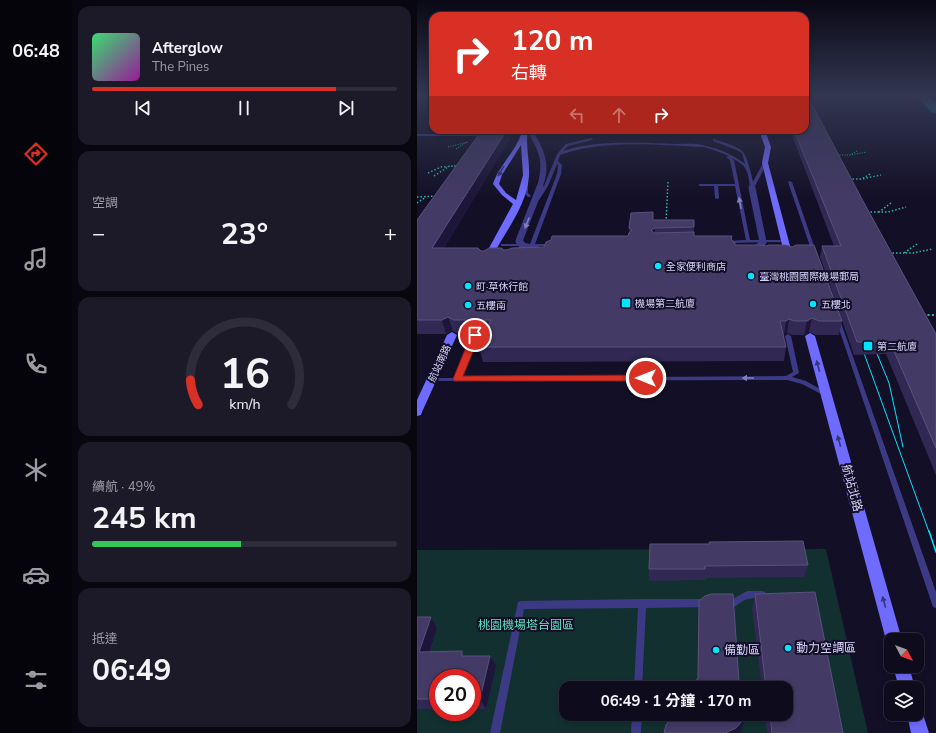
<!DOCTYPE html>
<html lang="zh-TW">
<meta charset="utf-8">
<style>
body{margin:0;font-family:"Nunito Sans","Noto Sans TC",sans-serif;background:#1c1929;color:#f1f3f6;height:100vh;display:flex;flex-direction:column;font-size:15px;white-space:nowrap}
*{box-sizing:border-box;margin:0}
p{font-size:13px;color:#9b9ba3}
.icon{flex:none;width:22px;height:22px;fill:none;stroke:currentColor;stroke-width:2;stroke-linecap:round;stroke-linejoin:round}
.map{position:relative;flex:1;overflow:hidden}
.details{display:flex;flex-direction:column;gap:6px;padding:6px;background:#08060f;width:345px}
.details>*{flex:none}
.top-card{position:absolute;left:12px;top:12px;width:380px;height:122px;border-radius:12px;box-shadow:0 2px 6px #0003,0 0 0 1px #2e2b3b;background:#d93025;color:#fff;overflow:hidden}
.needle{width:26px;rotate:131deg}
.fabs{position:absolute;left:467px;top:633px;display:grid;gap:8px}
.fabs a{display:grid;place-items:center;width:40px;height:40px;border-radius:8px;background:#0e0b1c;box-shadow:0 2px 6px #0003,0 0 0 1px #2e2b3b;font-size:20px}
.speed{position:absolute;left:12px;top:669px;display:flex;gap:8px;font-size:20px;font-weight:700;text-align:center}
.speed>*{display:grid;place-content:center;width:52px;height:52px;border-radius:50%;background:#0e0b1c;box-shadow:0 2px 6px #0003,0 0 0 1px #2e2b3b;line-height:1}
.speed .limit{border:6px solid #d22;background:#fff;color:#111}
.pin{position:absolute;display:grid;place-items:center;width:34px;height:34px;color:#fff;margin:-17px;border:2px solid #fff;border-radius:50%;box-shadow:0 1px 4px #0007}
.me{position:absolute;width:44px;margin:-22px;rotate:270deg;stroke-linejoin:round;filter:drop-shadow(0 0 3px #0008)}
.turn{display:flex;align-items:center;gap:14px;height:84px;padding:0 16px;font-size:18px}
.turn .icon{width:52px;height:52px;stroke-width:2.5}
.turn b{display:block;font-size:28px;line-height:34px}
.lanes{display:flex;align-items:center;height:38px;padding:0 16px;background:#0003;justify-content:center;gap:20px;direction:ltr}
.lanes .off{opacity:.35}
.big{font-size:30px;font-weight:700;line-height:1.1}
.details .tile{flex:1;display:flex;flex-direction:column;justify-content:center;gap:6px;min-width:0;padding:0 14px;border-radius:12px;background:#1c1929}
.details .dial{align-items:center;gap:0}
.dial svg{height:104px;overflow:visible;fill:none;stroke:#2e2b3b;stroke-width:7;stroke-linecap:round;text-anchor:middle}
.dial text{fill:#f1f3f6;stroke:none}
.song{display:flex;align-items:center;gap:12px}
.cover{width:48px;height:48px;border-radius:6px;background:linear-gradient(135deg,hsl(140 70% 55%),hsl(300 70% 35%))}
.played{height:4px;border-radius:2px;background:linear-gradient(90deg,#d93025 80%,#2e2b3b 80%)}
.keys{display:flex;justify-content:space-around;direction:ltr}
.heat{display:flex;justify-content:space-between;align-items:center;font-size:22px;direction:ltr}
.charge{height:6px;border-radius:3px;background:linear-gradient(90deg,#34c759 49%,#2e2b3b 0)}
.trip{position:absolute;left:142px;top:681px;width:234px;height:40px;border-radius:12px;background:#0e0b1c;box-shadow:0 2px 6px #0003,0 0 0 1px #2e2b3b;font-weight:700;line-height:40px;text-align:center}
main{display:flex;flex:1;min-height:0}
.tabs{display:flex;flex-direction:column;width:72px;justify-content:space-around;align-items:center;background:#06040b;color:#9b9ba3}
.tabs .icon{width:28px;height:28px}
.tabs .selected{color:#d93025}
.tabs b{font-size:18px;color:#f1f3f6}
.map>svg:first-child{display:block}
</style>
<main>
<nav class="tabs">
<b>06:48</b>
<svg class="icon selected" aria-label="directions" viewBox="0 0 24 24"><path d="M12 3l9 9-9 9-9-9zM9 14v-3h6M13 9l2 2-2 2"/></svg>
<svg class="icon" aria-label="music" viewBox="0 0 24 24"><path d="M9 18V5l10-2v13"/><circle cx="6" cy="18" r="3"/><circle cx="16" cy="16" r="3"/></svg>
<svg class="icon" aria-label="phone" viewBox="0 0 24 24"><path d="M5 4h4l2 5-3 2q2 4 5 5l2-3 5 2v4C11 20 4 13 5 4z"/></svg>
<svg class="icon" aria-label="climate" viewBox="0 0 24 24"><path d="M12 3v18M4 7l16 10M4 17L20 7"/></svg>
<svg class="icon" aria-label="car" viewBox="0 0 24 24"><path d="M5 17H2v-5l4-1 3-4h7l3 4 3 1v5h-3M9 17h6M6 11h13"/><circle cx="7" cy="17" r="2"/><circle cx="17" cy="17" r="2"/></svg>
<svg class="icon" aria-label="filters" viewBox="0 0 24 24"><path d="M4 7h16M4 17h16"/><circle cx="9" cy="7" r="2"/><circle cx="15" cy="17" r="2"/></svg>
</nav>
<section class="details">
<div class="tile">
<div class="song"><i class="cover"></i><div><b>Afterglow</b><p>The Pines</p></div></div>
<div class="played"></div>
<div class="keys"><svg class="icon" aria-label="previous" viewBox="0 0 24 24"><path d="M18 5L8 12l10 7zM5 5v14"/></svg><svg class="icon" aria-label="pause" viewBox="0 0 24 24"><path d="M8 5v14M16 5v14"/></svg><svg class="icon" aria-label="next" viewBox="0 0 24 24"><path d="M6 5l10 7-10 7zM19 5v14"/></svg></div>
</div>
<div class="tile"><p>空調</p>
<div class="heat"><a>−</a><b class="big">23°</b><a>+</a></div>
</div>
<div class="tile dial"><svg viewBox="0 0 100 80">
<path d="M14 69A42 42 0 1 1 86 69"/>
<path d="M14 69A42 42 0 0 1 8 50" stroke="#d93025"/>
<text x="50" y="56" font-size="32" font-weight="700">16</text>
<text x="50" y="72" font-size="11">km/h</text>
</svg></div>
<div class="tile"><p>續航 · 49%</p><b class="big">245 km</b><div class="charge"></div></div>
<div class="tile"><p>抵達</p><b class="big">06:49</b></div>
</section>
<div class="map">
<svg width="519" height="733" viewBox="0 0 519 733">
<rect width="100%" height="100%" fill="#130f26"/>
<!-- green -->
<path fill="#12302f" fill-rule="evenodd" d="M409 549 451 733H0V550ZM21 678H55V712H21ZM149 688H369V714H149Z"/>
<g fill="none" stroke-linecap="round" stroke-linejoin="round">
<!-- taxiway -->
<path fill="#0a7a92" fill-rule="evenodd" d="M499 95H512L519 102V113L514 112Z"/>
<!-- path-far2 -->
<path stroke="#2fb8b0" stroke-width="1" stroke-dasharray="1 1.5" stroke-linecap="butt" d="M31 147 51 142
M39 149 50 142
M440 151 433 155 450 152
M420 155H433
M32 166H40"/>
<!-- path-far1 -->
<path stroke="#2fb8b0" stroke-width="1.5" stroke-dasharray="1.5 2" stroke-linecap="butt" d="M11 173 24 167 40 166
M453 174 445 179 464 175
M17 176 31 167
M432 179H445
M0 197 20 196
M0 203 9 197
M474 203 462 212H471L489 207
M450 212H462
M249 222 251 181
M500 244 487 253H496L515 249
M472 253H487"/>
<!-- path -->
<path stroke="#2fb8b0" stroke-width="2" stroke-dasharray="2 2.5" stroke-linecap="butt" d="M506 315H519"/>
<!-- lane -->
<path fill="#3d3a85" fill-rule="evenodd" d="M0 134H68L69 135 68 136H0Z
M174 138 176 139 175 140 151 146 146 151C178 140 225 143 259 144 268 144 280 143 289 146 303 149 317 155 328 164L325 153 320 150 296 141V139H297C305 142 321 146 326 152 330 156 335 176 336 182L346 163 349 162 350 163 337 188 335 189 333 188C331 169 330 166 313 157L317 160 333 240H363L365 241 363 242 309 243 307 242 309 241 329 240 318 186H301L302 198 300 199 298 198 297 186H283L281 185 283 184H318L313 160 309 157 312 156 297 150 287 147C243 145 185 139 143 155L141 161 145 165 144 174 118 244H135L137 245 135 246H84V244H113L140 174 141 165 140 164 131 186 122 200 119 199 127 186 140 154 149 144Z
M372 181 375 182 399 252V253H395V252L371 182Z
M108 183 111 184V193L114 196 113 197H111L107 193Z
M419 319H423V320L519 592V608L516 607 515 604 419 320Z
M58 333 61 335 44 378 369 376 376 372 368 336 371 334 374 336 382 373 375 377 389 381 410 393 411 394 408 396 406 395 385 384 370 380 13 381 12 380 15 378H39L55 335Z
M330 591H345L348 592 349 595 348 598C342 600 337 597 331 599 321 601 320 611 307 606L306 603 307 600 310 599H316Z
M225 599H288L291 600 292 603 291 606 288 607 229 608 225 688H217L221 608 107 609 83 733H73L101 602 104 601Z
M215 714H225L224 733H214Z"/>
<!-- street -->
<path fill="#3d3a85" fill-rule="evenodd" d="M109 130H115C127 148 135 167 125 188L120 187C127 162 123 151 109 130Z"/>
<!-- secondary -->
<path fill="#6f6bff" fill-rule="evenodd" d="M105 130H111C108 145 113 160 112 176 110 206 87 233 74 259L73 261H67L66 259 96 204 85 195 76 184C82 165 102 148 105 130ZM104 145 106 175 99 200 89 193 82 184 85 175Z
M342 130H348L354 147 351 163 376 257 372 259 368 257 345 163 348 147Z
M35 332 40 335 5 412 4 415 0 416V400L30 335Z
M393 333 398 336 485 640H474V646L472 645 469 640 388 336Z
M476 666H492L498 688H482Z
M500 706 504 708 512 733H494L490 714H500Z"/>
<!-- tram-far1 -->
<path stroke="#00e5ff" stroke-width="1" d="M456 344 472 383 486 447
M444 345 512 532"/>
<!-- tram -->
<path stroke="#00e5ff" stroke-width="1.5" d="M512 531 519 552"/>
<!-- street-bridge -->
<path stroke="#3d3a85" stroke-width="7" d="M121 250 106 246 102 241 123 187
M332 250 341 248 346 242 335 188"/>
</g>
<!-- wall -->
<path fill="#312854" d="M373 130H388L446 201 519 334V475L469 354 437 355 403 257 405 246H417Z
M95 135 27 248 64 251 127 247 211 236 212 232V228L236 220H277V236H315L314 240 318 245 425 321 422 335H399L392 332 387 335H375L370 333 366 335 369 347 367 361 66 362 62 347 68 334H62L59 332 54 334H41L36 331 29 334H0V220Z
M233 544 391 565 387 577 288 578V580L232 581V569Z
M316 594 280 679 282 601Z
M338 594 426 733H350L348 714H369V688H345L335 609Z
M0 617H14L20 628 13 652 47 656H73L79 666 69 709H55V678H21V709H0Z"/>
<!-- shaded-wall -->
<path fill="#1d163a" d="M90 130H94L95 135 19 261 15 248Z
M236 212 237 225 238 228V240L234 230Z
M31 317 36 331 29 334 25 320Z
M55 318 59 332 54 334 50 320Z
M395 318 392 332 387 335 390 321Z
M372 319 370 333 367 335 369 321Z
M14 617 20 628 9 663 2 652Z
M73 656 79 666 69 709 63 699Z
M328 714 327 723 323 733H308Z"/>
<!-- building -->
<path fill="#433a66" stroke="#5a527e" d="M388 95H390L446 201 519 334V448L473 342H440L405 246H424L377 130H388Z
M65 130H90L15 248H61L64 251H67L72 248H85L86 250H90L95 248 127 247 129 242 134 240 135 236H211L212 233 215 230 212 228 214 213 236 212V220H277V227L238 228 234 230 237 233 277 232V236H315L314 239 318 243V245H344L349 246 352 245H369L375 247 379 245H397L425 321H402L395 318 390 321H377L372 319 369 321H363L369 347H62L74 320H58L55 318 50 320H37L31 317 25 320H0V220Z
M386 541 391 565 288 566V569H232L233 544H293L292 542Z
M398 592 426 733H355L353 714H369V688H349L338 594Z
M294 594H316L322 682 325 688H274L275 686 281 678 282 601 288 596Z
M0 617H14L2 652 45 651V656H73L63 699H55V678H21V699H0Z
M257 714H328L326 720 319 728 308 733H247L249 725Z"/>
<!-- one-way arrows -->
<defs><path id="oneway-solid" d="M-6-.8H1V-3.2L6.5 0L1 3.2V.8H-6Z"/></defs>
<g fill="#38347d">
<use href="#oneway-solid" transform="translate(84 171) rotate(120)"/>
<use href="#oneway-solid" transform="translate(401 366) rotate(-105)"/>
<use href="#oneway-solid" transform="translate(422 441) rotate(-105)"/>
<use href="#oneway-solid" transform="translate(467 602) rotate(-105)"/>
</g>
<g fill="#837fbc">
<use href="#oneway-solid" transform="translate(323 203) rotate(-101)"/>
<use href="#oneway-solid" transform="translate(110 223) rotate(112)"/>
<use href="#oneway-solid" transform="translate(331 378) rotate(180)"/>
</g>
<!-- sky -->
<linearGradient id="sky" x2="0" y2="1"><stop stop-color="#0a0815"/><stop offset="0.48" stop-color="#333752"/><stop offset="1" stop-color="#333752" stop-opacity="0"/></linearGradient>
<rect width="519" height="198" fill="url(#sky)"/>
<!-- route -->
<path fill="#d93025" stroke="#8d1f18" d="M58 332 63 335 46 376 229 375 234 378 229 381H37L36 379 54 335Z"/>
<!-- markers -->
<g fill="#00e5ff" stroke="#130f26" stroke-width="1.5">
<circle cx="241" cy="266" r="4"/>
<circle cx="334" cy="276" r="4"/>
<circle cx="51" cy="286" r="4"/>
<rect x="204" y="298" width="10" height="10" rx="2"/>
<circle cx="396" cy="304" r="4"/>
<circle cx="51" cy="305" r="4"/>
<rect x="446" y="341" width="10" height="10" rx="2"/>
<circle cx="371" cy="648" r="4"/>
<circle cx="299" cy="650" r="4"/>
</g>
<g text-anchor="middle" stroke-width="4" stroke-linejoin="round" paint-order="stroke">
<!-- poi labels -->
<g font-size="10" fill="#d9d4ff" stroke="#130f26" text-anchor="start">
<text x="249" y="270">全家便利商店</text>
<text x="342" y="280">臺灣桃園國際機場郵局</text>
<text x="59" y="290">町·草休行館</text>
<text x="218" y="307">機場第二航廈</text>
<text x="404" y="308">五樓北</text>
<text x="59" y="309">五樓南</text>
<text x="460" y="350">第二航廈</text>
</g>
<!-- street labels -->
<g font-size="10" fill="#d9d4ff" stroke="#130f26">
<text transform="translate(22 363) rotate(-65)" y="4">航站南路</text>
</g>
<!-- near-street labels -->
<g font-size="12" fill="#d9d4ff" stroke="#130f26">
<text transform="translate(435 488) rotate(75)" y="4">航站北路</text>
</g>
<!-- near-park labels -->
<g font-size="12" fill="#5fe0c0" stroke="#130f26">
<text x="109" y="629">桃園機場塔台園區</text>
</g>
<!-- near-poi labels -->
<g font-size="12" fill="#d9d4ff" stroke="#130f26" text-anchor="start">
<text x="379" y="652">動力空調區</text>
<text x="307" y="654">備勤區</text>
</g>
</g>
</svg>
<div class="fabs">
<a><svg class="needle" viewBox="-14 -14 28 28"><path d="M0-13l5 13h-10z" fill="#e53935"/><path d="M0 13l5-13h-10z" fill="#9b9ba3"/></svg></a>
<a><svg class="icon" aria-label="layers" viewBox="0 0 24 24"><path d="M12 4l9 5-9 5-9-5zM3 14l9 5 9-5"/></svg></a>
</div>
<div class="speed"><div class="limit">20</div></div>
<div class="pin" style="left:58px;top:335px;background:#d93025"><svg class="icon" aria-label="arrive" viewBox="0 0 24 24"><path d="M6 21V4h12l-3 4 3 4H6"/></svg></div>
<svg class="me" style="left:229px;top:378px" viewBox="-20 -20 40 40"><circle r="17" fill="#d93025" stroke="#fff" stroke-width="3"/><path d="M0-11L8 9 0 5-8 9z" fill="#fff"/></svg>
<div class="trip">06:49 · 1 分鐘 · 170 m</div>
<div class="top-card">
<div class="turn"><svg class="icon" aria-label="right" viewBox="0 0 24 24"><path d="M7 20v-9h11M14 6l5 5-5 5"/></svg><div><b>120 m</b>右轉</div></div>
<div class="lanes"><svg class="icon off" aria-label="left" viewBox="0 0 24 24"><path d="M17 20v-9H6M10 6l-5 5 5 5"/></svg><svg class="icon off" aria-label="ahead" viewBox="0 0 24 24"><path d="M12 20V5M6 11l6-6 6 6"/></svg><svg class="icon" aria-label="right" viewBox="0 0 24 24"><path d="M7 20v-9h11M14 6l5 5-5 5"/></svg></div>
</div>
</div>
</main>
